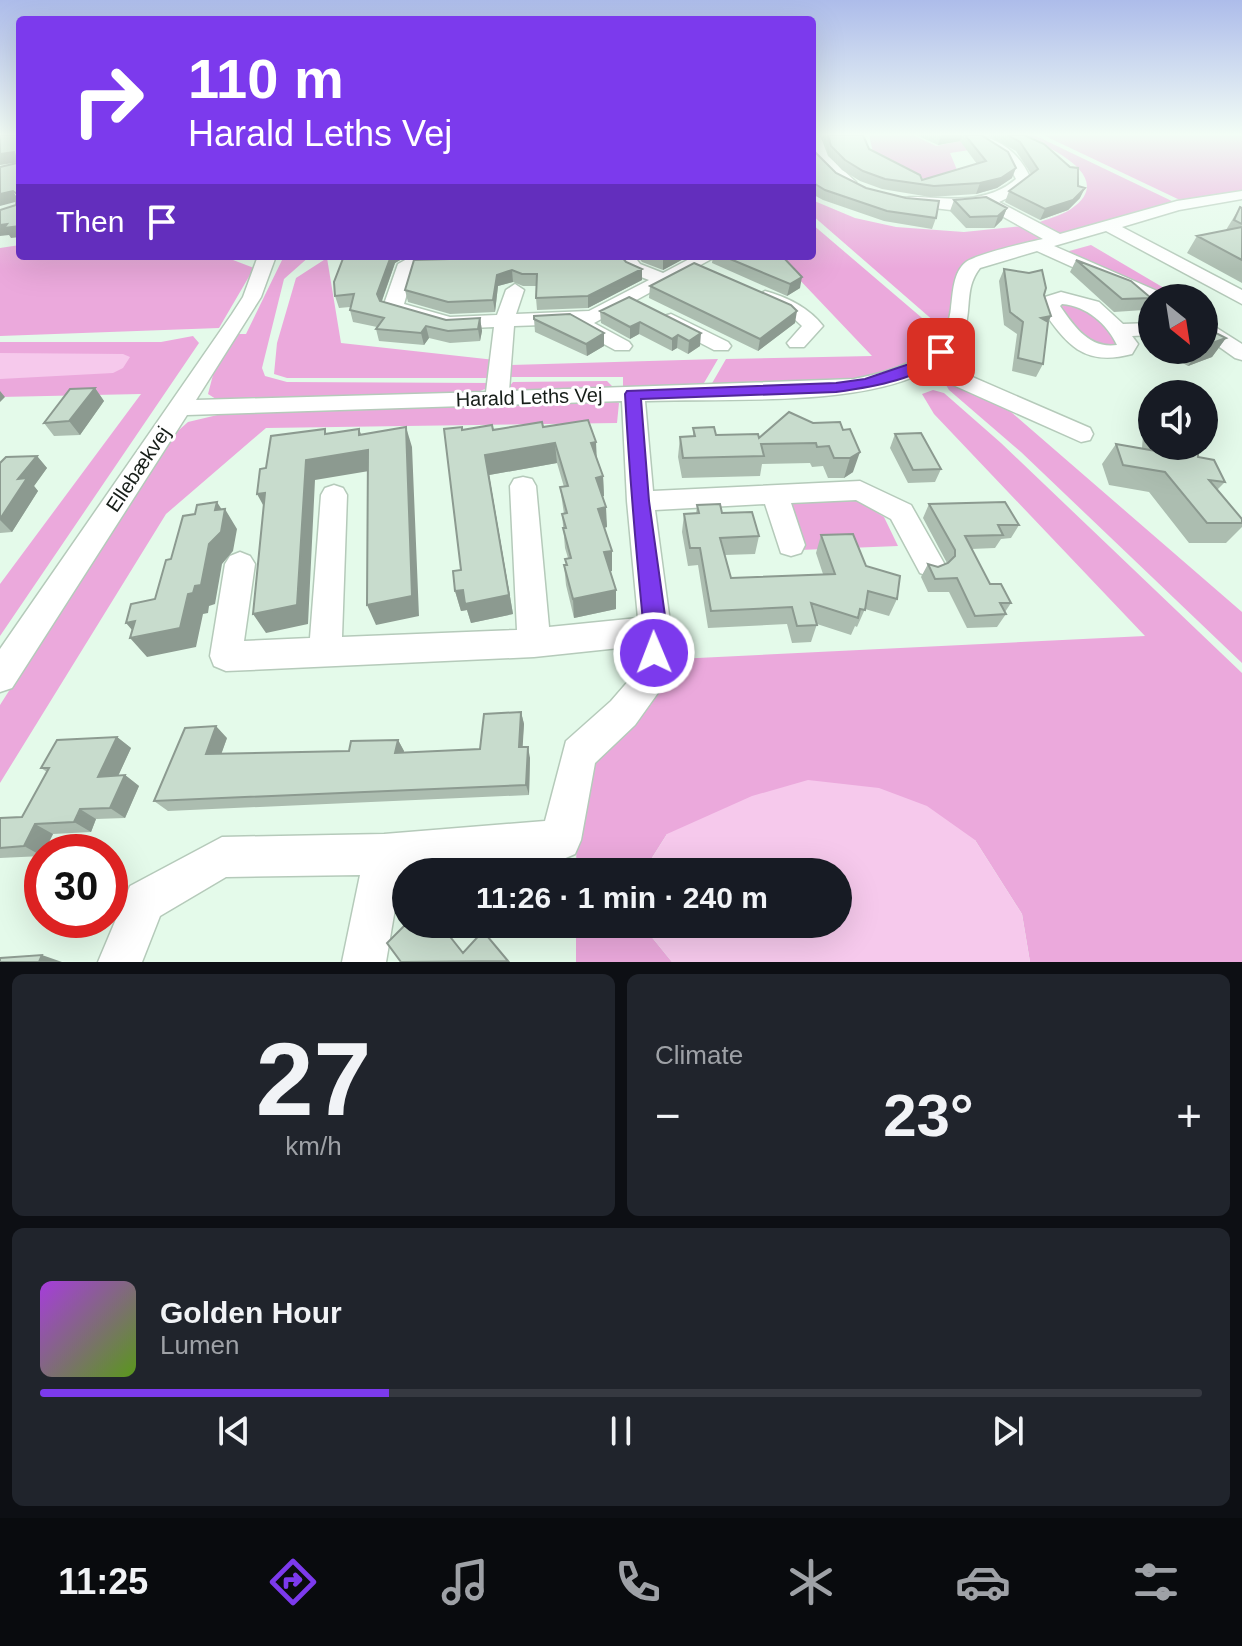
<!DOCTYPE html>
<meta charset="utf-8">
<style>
body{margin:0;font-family:Helvetica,sans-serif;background:#20242c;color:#f1f3f6;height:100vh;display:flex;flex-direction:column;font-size:30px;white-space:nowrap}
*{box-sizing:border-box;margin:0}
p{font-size:26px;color:#9ea1a6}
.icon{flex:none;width:44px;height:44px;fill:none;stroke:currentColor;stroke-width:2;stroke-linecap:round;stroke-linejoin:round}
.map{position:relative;height:962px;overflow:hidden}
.sheet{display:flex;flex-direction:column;gap:12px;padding:12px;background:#0d0f14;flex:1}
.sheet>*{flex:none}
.banner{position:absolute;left:16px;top:16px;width:800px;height:244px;border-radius:8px;box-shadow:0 8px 32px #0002;background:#7c3aed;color:#fff;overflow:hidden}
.needle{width:52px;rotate:150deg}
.fabs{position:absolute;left:1138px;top:284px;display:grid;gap:16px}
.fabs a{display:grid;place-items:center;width:80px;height:80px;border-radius:50%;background:#171b24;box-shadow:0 8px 32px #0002;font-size:40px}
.speed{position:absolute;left:24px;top:834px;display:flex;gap:16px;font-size:40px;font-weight:700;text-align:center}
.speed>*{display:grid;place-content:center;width:104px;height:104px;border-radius:50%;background:#171b24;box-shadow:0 8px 32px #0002;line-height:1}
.speed .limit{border:12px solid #d22;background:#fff;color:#111}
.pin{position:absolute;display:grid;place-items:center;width:68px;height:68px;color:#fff;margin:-34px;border-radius:16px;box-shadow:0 4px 12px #0006}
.me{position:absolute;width:88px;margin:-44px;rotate:359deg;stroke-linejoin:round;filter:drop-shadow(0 0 6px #0008)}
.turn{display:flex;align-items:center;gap:28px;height:168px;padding:0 40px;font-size:36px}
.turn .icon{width:104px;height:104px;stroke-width:2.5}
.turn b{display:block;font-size:56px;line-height:68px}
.then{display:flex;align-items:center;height:76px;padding:0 40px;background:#0003;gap:16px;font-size:30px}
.big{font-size:60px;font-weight:700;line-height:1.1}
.sheet .widget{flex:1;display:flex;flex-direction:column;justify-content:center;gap:12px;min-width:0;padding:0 28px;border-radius:12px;background:#20242c}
.sheet .dial{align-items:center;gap:0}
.dial b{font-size:104px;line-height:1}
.song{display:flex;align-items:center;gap:24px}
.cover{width:96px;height:96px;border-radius:12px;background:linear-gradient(135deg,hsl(280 70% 55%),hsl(90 70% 35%))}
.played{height:8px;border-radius:4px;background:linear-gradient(90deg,#7c3aed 30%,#363941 30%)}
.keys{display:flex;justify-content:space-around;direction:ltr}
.heat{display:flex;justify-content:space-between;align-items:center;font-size:44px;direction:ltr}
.sheet .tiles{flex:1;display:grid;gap:12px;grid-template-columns:1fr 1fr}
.widget:last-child{grid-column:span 2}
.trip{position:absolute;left:392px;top:858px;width:460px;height:80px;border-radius:40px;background:#171b24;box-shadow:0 8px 32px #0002;font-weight:700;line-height:80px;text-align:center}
.tabs{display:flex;height:128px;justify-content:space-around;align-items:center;background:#090b0e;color:#9ea1a6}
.tabs .icon{width:56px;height:56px}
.tabs .on{color:#7c3aed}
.tabs b{font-size:36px;color:#f1f3f6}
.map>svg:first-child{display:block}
</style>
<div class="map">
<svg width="1242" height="962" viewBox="0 0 1242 962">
<rect width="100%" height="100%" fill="#e4faea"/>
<!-- green -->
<path fill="#eba9dc" d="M869 135H913L936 146 973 138 989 147 950 153 957 170 927 179 834 168 826 155 873 152Z
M1023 135H1034L1176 203 1060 235 1035 224C1046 219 1061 216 1071 209 1118 177 1049 147 1023 135Z
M1043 135H1242V190L1182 201Z
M812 200 855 218 896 227 964 232 1023 226 1042 239 964 266 958 272 947 329H943L812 215Z
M812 224 942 335C933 343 923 353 913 359 859 391 772 383 711 385L726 359 872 356 777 256H812Z
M20 245V256H260L233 260 254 268 219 328 0 336V248Z
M1091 245 1181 298H1163L1062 253Z
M284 256H310L284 279 262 368 265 376 287 382 492 383 490 387 475 393 216 399 208 394 214 371 236 334H246Z
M327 258 341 343 495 360 492 378H287L274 374 277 343 296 278Z
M1060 304 1089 308 1118 341 1116 345 1086 343 1058 311Z
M193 336 199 343 0 636V584L141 394 0 397V342H161Z
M718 359 704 383 629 388H623V377H510L511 365Z
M607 381 614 388 514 392 507 389 513 382Z
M950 383 1011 412 1242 612V663L1021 452 949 390 946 385Z
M933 390 944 393 1001 443 1242 673V962H1030L1022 914 975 840 667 834 643 872H576L577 815 587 771 618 734 650 704 677 659 1145 636 934 414 922 394Z
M612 400 619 403 617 423 266 428 166 514 0 783V705L171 437 188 422 230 412Z
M855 499 884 517 898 546 799 550 784 502Z
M576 924H646V930L672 962H576Z"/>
<!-- water -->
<path fill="#f6c9ec" d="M0 353 123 354 130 357 123 368 113 373 0 379Z
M808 780 879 788 927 806 975 840 1022 914 1030 962H672L646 930V924H838V872H643L667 834 752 796Z"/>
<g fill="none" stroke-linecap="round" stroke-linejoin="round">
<!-- minor casing -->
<g stroke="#b5caba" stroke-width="3">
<path id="minor" d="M812 135H820L828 156 856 182V188H846C826 173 812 161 812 135Z
M967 135C996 134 1021 153 1031 180L1018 193 999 202 1060 234 1177 201 1242 191V199L1179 210 1122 227 1242 290V304L1106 231 1054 246 1164 294 1166 298H1152L1150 302 1037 251 980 268C957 297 984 327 940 363L1090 428 1093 434 1090 440 1081 442 924 372C858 407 721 398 645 401L653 491 860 481 911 505 945 565 940 573 930 577 920 573 891 519 856 500 791 503 805 545 801 553 791 556 781 553 765 504 655 510 671 630 670 676 635 725 595 763 581 840 575 854 561 860 401 873 386 962H342L360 875 226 877 160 916 142 962H98L130 886 222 837 384 834 545 821 566 741 611 701 637 671 638 646 534 657 226 671 214 666 210 656 225 564 230 556 240 552 250 556 255 564 244 641 310 638 321 495 325 488 334 485 343 488 347 495 342 637 517 630 510 486 514 479 523 477 532 479 536 486 549 627 638 618 627 501 622 401 187 415 12 688 0 692V649L232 314 243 297 258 256H276L261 297 196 400 486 392 494 327 449 329 386 311 383 307 398 264 407 259H452L455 263 452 267 414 269 404 304 450 317 497 315 506 290 515 284 524 290 516 314 589 311 649 280 628 272 616 256H634L640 264 663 273 695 256H717L594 323 629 342 632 346 629 350H615L576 329 572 324 514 326 509 391 854 379C895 371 946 357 951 308 953 293 953 272 966 262 977 254 1029 242 1043 239L984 206 951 210 899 204 896 201C912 188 975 215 1016 179L1006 160Z
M765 291C787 297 809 308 823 326L804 347H790L787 343 802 326 790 315 758 301 756 297Z
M1061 292 1099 302 1123 324 1152 323V335L1132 336 1138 344 1132 354C1083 367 1066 344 1040 306L1045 297ZM1062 304C1087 306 1107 324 1117 345 1089 349 1074 326 1060 306Z
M671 314 728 342 731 346 728 350H714L664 324 661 320 664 316Z
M1204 320 1242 344V360L1235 358 1204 336Z"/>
</g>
<!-- minor -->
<use href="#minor" fill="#fff" fill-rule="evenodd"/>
</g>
<!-- wall -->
<path fill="#acbdb0" d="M812 135 815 152 836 173 866 188 936 218 932 229 884 221 823 200 812 194Z
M822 135H863L869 149 922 180 977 164 960 141 938 145 916 135H981L1012 178 997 188 976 194 930 197 882 189 860 181 842 170 829 156Z
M987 135H1024L1078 186 1080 198 1068 210 1040 220 1005 202 1009 191 1031 174 1016 151Z
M954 200 1007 208 1002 220 994 228H966L950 211Z
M1240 207 1242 208V283L1187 253 1197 236 1226 230Z
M335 256H407L395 263 382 301 446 320 480 318 482 331 480 341 450 343 429 338 424 345 379 341 376 329 377 327 353 322 350 310V307L339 308 335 296 343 258 336 259Z
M637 256H689L663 270 642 262Z
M713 256H782L800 288 787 296 712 263Z
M414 260 642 280 588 308 537 310 536 298 537 286H523L513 282 498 286 495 312 450 314 408 302 405 290Z
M1076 260 1151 298 1144 310 1114 312 1070 272Z
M1004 269 1044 295 1051 316 1048 323 1043 364 1036 377 1012 371 1017 334 1004 325 999 281Z
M650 286 795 323 758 351 649 298Z
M629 297 700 346 688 354 677 348 672 351 639 334 630 339 601 323 600 311Z
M534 319 604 346 587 356 535 332Z
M1226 338 1212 357 1188 366 1159 350H1204Z
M95 388 104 401 80 435 54 436 44 423Z
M1152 410V446H1198V457L1225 482 1217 490 1242 519V527L1226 543H1189L1149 492 1109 485 1102 464 1116 444 1142 448 1144 421Z
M543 427 597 458 603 476 604 496H603L607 527 604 528 612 551V571H610L616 590V609L574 618 566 585 564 565H566L565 559 568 558 565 548 562 514H564L560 487H564L557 463 489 475 513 614 471 623 467 610 461 611 455 591 461 570 462 430Z
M693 428 716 435 759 438 850 429 853 472 844 478H828L823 466 812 467 810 463 762 464 760 476 682 478 678 457 680 437 693 436Z
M895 434 941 469 935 482 908 483 890 448Z
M37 456 47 468 34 486 38 491 12 532 0 533V463Z
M929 504 1019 525 1011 538 1001 539 995 548 971 549 990 584 1011 603 1005 612 1006 614 997 627 967 628 949 592H928L921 577 928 564 938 567 947 563 923 518Z
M697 505 722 513 759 536 755 554 725 555 731 578 823 574 816 553 821 535 866 566 897 599 889 616 865 609 857 627 855 626 851 635 817 624 811 642 792 643 787 624 708 628 698 565 688 566 682 532 684 514H696Z
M521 712 524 724 522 747 530 758 529 795 168 811 154 801 227 738 221 754 349 751 398 740 404 751 403 753 480 749Z
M117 737 131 748 118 776 125 775 139 786 125 818 96 819 91 832 53 834 44 852H42V856L0 858V818L22 817 47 772 41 768Z"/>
<!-- shaded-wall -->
<path fill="#8c9a90" d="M941 135H962L960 141 938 145Z
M14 152 20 162 0 165V154Z
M1016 168 1012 178 997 188 976 194 980 183Z
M1085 188 1080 198 1068 210 1040 220 1045 209Z
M13 191 19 201 0 206V194Z
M1007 208 1002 220 994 228 998 216Z
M7 224 20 226V237L11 238 9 235 0 236V225Z
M391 256H407L395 263 380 306 377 294Z
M667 256H689L663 270V258Z
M642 269V280L588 308V296Z
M512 270 513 282 498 286 495 312 493 300 497 275Z
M802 277 800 288 787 296 790 284Z
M797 311 795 323 758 351 760 339Z
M1051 316 1045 328 1041 318Z
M480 318 482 331 480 341 478 329Z
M640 322 639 334 630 339V327Z
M426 326 429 338 424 345 421 333Z
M604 333V346L587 356 586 344Z
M701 333 700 346 688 354 689 341Z
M678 335 677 348 672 351V339Z
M1226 338 1212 357 1188 366 1199 350H1204V346Z
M95 388 104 401 80 435 69 421Z
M0 391 5 397 0 402Z
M406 427 412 447 419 616 376 625 367 605Z
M359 429 375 470 315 480 308 624 266 633 253 614 306 460 359 435Z
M596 442 597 462 591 443Z
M555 443 557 463 489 475 513 614 471 623 467 610 461 611 455 591 463 590 485 455Z
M860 452 853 472 844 478 850 458Z
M37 456 47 468 34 486 38 491 12 532 0 520 18 479Z
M603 476 604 496 597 498 596 478Z
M265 493 268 514 257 494Z
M217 502 224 513 225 509 237 529 233 551 222 564 215 604 209 606 208 613 203 614 196 647 147 657 130 638 138 637 126 623 188 594Z
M606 507 607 527 599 529 598 509Z
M612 551V571L605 572 604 552Z
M616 590V609L574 618 573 599Z
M521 712 524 724 522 758 519 747Z
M216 726 227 738 217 766 206 754Z
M117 737 131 748 113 787 98 777Z
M398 740 404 751 401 764 395 753Z
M528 747 530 758 529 795 526 785Z
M125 775 139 786 125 818 110 808Z
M80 809 96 819 91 832 74 822Z
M35 824 53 834 44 852H42V856L24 846Z
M42 955 62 962H39Z"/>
<!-- building -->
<path fill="#c8dccd" stroke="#8c9a90" stroke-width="2" d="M0 135H20V226L4 228 7 224 0 225V210L16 205 17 194 13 191 0 194V167L17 163 14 152 0 154Z
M812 135 815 152 836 173 866 188 906 198 939 201 936 218 887 211 825 190 812 182Z
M828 135H863L869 149 920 175 922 180 986 161 965 135H981L1008 152 1016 168 1001 178 980 183 934 186 885 179 863 171 845 160 831 146Z
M1008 135H1024L1044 144 1070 167 1078 168V186L1085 188 1073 200 1045 209 1009 191 1038 169 1020 142Z
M986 197 1007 208 998 216 970 217 954 200Z
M1240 207 1242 208V224L1234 220Z
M1242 227V260L1197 236Z
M344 256H391L377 294 380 301 446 320 480 318 478 329 448 331 426 326 421 333 376 329 384 318 350 310 354 294 335 296 334 282Z
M493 256H621L626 262 642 269 588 296 536 298 537 274H522L512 270 497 275 493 300 448 302 405 290 414 260 485 258Z
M723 256H782L802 277 790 284Z
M1076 260 1131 281 1151 298 1122 299Z
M694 263 791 305 797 311 760 339 650 286Z
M1004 269 1029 273 1042 270 1046 288 1044 295 1051 316 1041 318 1048 322 1043 364 1018 358 1023 322 1010 312Z
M629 297 701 333 689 341 678 335 672 339 640 322 630 327 600 311Z
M570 314 604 333 586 344 534 319V316Z
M1204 327 1226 338 1204 346Z
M95 388 69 421 44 423 70 389Z
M789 412 813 423 840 422 843 430 850 429 860 452 850 458H834L829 446 817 447 816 443 761 444 764 456 683 458 680 437 695 436 693 428 714 427 716 435 758 434 759 438Z
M588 420 596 442 591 443 603 476 596 478 606 507 598 509 612 551 604 552 616 590 573 599 564 565H567L565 559 571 558 563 528H566L562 514 567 513 560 487 568 486 555 443 485 455 509 595 465 604 463 590 455 591 453 571 461 570 444 429 462 427V430L492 425 493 430 542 422 543 427Z
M406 427 412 596 367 605 368 450 306 460 297 605 253 614 265 493 257 494 260 469 266 468 271 436 325 429V434L359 429V435Z
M921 433 941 469 913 470 895 434Z
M1116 444 1156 451V446H1198V457L1214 460 1225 482 1209 480 1242 519V523H1207L1165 472 1123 465Z
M37 456 18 479 27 478 0 519V463L6 457Z
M217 502 215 510 225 509 221 532 209 544 201 585 195 586 193 593 188 594 180 628 130 638 135 621 126 623 131 604 155 599 166 560 171 559 183 516 195 514 197 505Z
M1005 502 1019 525H998L1003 535 965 536 990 584H1001L1011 603H1000L1006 614 975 616 957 578 935 579 928 564 938 567 948 563 955 556V550L929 504Z
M720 504 722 513 752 512 759 536 720 538 731 578 835 574 821 535 853 534 866 566 900 576 897 599 868 591 865 610 860 609 858 618 811 603 817 625 797 626 792 607 711 611 700 548H690L684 514 699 513 697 505Z
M521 712 519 747H528L526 785 154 801 185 728 216 726 206 754 349 751 351 741 398 740 395 753 480 749 484 714Z
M117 737 98 777 125 775 110 808 80 809 74 822 35 824 24 846 0 848V818L22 817 49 768H41L57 740Z
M406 924H440L463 953 483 931 508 961 401 962 387 943Z
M42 955 39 962H0V958Z"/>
<!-- sky -->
<linearGradient id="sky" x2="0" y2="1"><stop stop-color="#adbcea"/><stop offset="0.5" stop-color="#f3fdf6"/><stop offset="1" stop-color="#f3fdf6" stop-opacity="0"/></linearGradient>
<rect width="1242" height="269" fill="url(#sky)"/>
<!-- route -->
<path fill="#7c3aed" stroke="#51269a" stroke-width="2" d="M941 347 949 352C923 379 872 387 836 392L641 399 649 501 667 630 662 660 654 663 646 660C640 646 644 626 642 611 635 539 629 467 625 394L627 391 836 383 865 379 918 361Z"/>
<g text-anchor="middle" stroke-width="6" stroke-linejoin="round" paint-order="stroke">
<!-- street labels -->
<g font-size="20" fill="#161d18" stroke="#fff">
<text transform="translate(529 397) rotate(-2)" y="7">Harald Leths Vej</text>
<text transform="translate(138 469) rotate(-56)" y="7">Ellebækvej</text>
</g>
</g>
</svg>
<div class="fabs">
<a><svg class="needle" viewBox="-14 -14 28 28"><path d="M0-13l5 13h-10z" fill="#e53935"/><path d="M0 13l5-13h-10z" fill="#9ea1a6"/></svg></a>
<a><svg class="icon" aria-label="sound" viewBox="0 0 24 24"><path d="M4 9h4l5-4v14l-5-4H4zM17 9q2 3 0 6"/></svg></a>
</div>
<div class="speed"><div class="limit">30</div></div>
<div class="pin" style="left:941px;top:352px;background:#d93025"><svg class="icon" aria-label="arrive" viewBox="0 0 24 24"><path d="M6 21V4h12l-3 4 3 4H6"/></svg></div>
<svg class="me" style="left:654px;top:653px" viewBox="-20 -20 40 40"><circle r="17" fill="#7c3aed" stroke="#fff" stroke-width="3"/><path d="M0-11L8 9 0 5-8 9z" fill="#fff"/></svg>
<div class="trip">11:26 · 1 min · 240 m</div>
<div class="banner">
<div class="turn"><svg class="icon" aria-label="right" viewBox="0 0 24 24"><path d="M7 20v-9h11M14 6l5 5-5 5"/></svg><div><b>110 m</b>Harald Leths Vej</div></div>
<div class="then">Then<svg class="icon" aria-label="arrive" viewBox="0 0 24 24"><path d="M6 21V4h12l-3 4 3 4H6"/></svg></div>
</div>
</div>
<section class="sheet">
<div class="tiles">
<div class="widget dial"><b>27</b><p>km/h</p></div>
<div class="widget"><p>Climate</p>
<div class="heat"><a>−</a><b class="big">23°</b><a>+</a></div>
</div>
<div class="widget">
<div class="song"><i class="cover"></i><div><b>Golden Hour</b><p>Lumen</p></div></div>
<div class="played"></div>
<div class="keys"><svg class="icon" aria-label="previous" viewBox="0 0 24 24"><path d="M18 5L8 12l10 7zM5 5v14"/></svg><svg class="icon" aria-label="pause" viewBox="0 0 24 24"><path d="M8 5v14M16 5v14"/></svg><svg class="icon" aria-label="next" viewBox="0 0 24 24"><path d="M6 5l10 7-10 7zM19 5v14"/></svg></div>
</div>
</div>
</section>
<nav class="tabs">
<b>11:25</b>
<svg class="icon on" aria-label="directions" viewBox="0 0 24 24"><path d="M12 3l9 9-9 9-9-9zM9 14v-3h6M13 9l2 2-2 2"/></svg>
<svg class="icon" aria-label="music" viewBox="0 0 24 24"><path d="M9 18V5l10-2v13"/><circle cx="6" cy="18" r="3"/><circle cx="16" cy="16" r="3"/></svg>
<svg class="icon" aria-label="phone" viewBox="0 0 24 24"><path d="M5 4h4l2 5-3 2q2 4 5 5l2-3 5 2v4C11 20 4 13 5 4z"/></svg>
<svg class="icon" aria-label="climate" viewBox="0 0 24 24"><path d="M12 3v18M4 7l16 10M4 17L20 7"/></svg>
<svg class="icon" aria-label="car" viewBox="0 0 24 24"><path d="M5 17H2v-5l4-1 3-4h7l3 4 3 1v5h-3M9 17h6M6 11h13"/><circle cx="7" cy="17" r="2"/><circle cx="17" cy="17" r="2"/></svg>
<svg class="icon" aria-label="filters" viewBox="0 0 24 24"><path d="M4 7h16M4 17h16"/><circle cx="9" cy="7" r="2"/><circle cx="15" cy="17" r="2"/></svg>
</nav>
